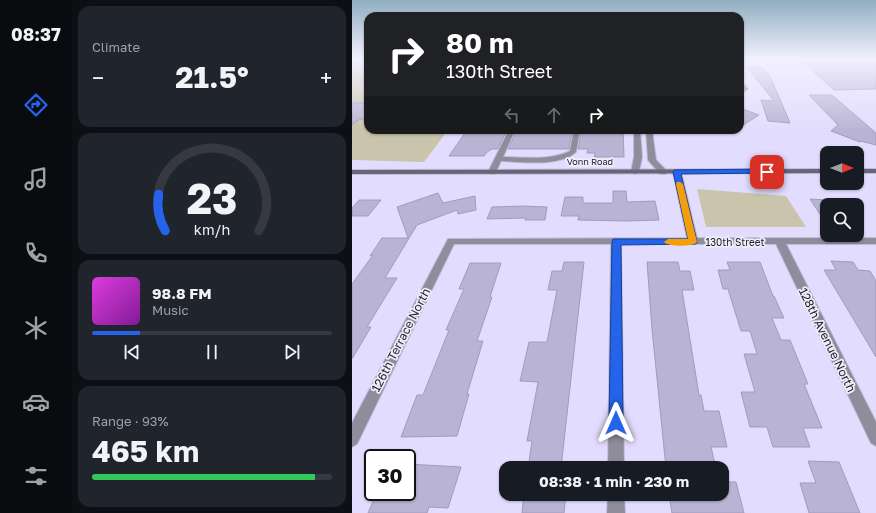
<!DOCTYPE html>
<meta charset="utf-8">
<style>
body{margin:0;font-family:"Golos Text",sans-serif;background:#20242c;color:#f1f3f6;height:100vh;display:flex;flex-direction:column;font-size:15px;white-space:nowrap}
*{box-sizing:border-box;margin:0}
p{font-size:13px;color:#9ea1a6}
.icon{flex:none;width:22px;height:22px;fill:none;stroke:currentColor;stroke-width:2;stroke-linecap:round;stroke-linejoin:round}
.map{position:relative;flex:1;overflow:hidden}
.panel{display:flex;flex-direction:column;gap:6px;padding:6px;background:#0d0f14;width:280px}
.panel>*{flex:none}
.banner{position:absolute;left:12px;top:12px;width:380px;height:122px;border-radius:12px;box-shadow:0 1px 3px #0004;background:#202124;color:#fff;overflow:hidden}
.needle{width:26px;rotate:90deg}
.controls{position:absolute;left:468px;top:146px;display:grid;gap:8px}
.controls a{display:grid;place-items:center;width:44px;height:44px;border-radius:8px;background:#171b24;box-shadow:0 1px 3px #0004;font-size:20px}
.speed{position:absolute;left:12px;top:449px;display:flex;gap:8px;font-size:20px;font-weight:700;text-align:center}
.speed>*{display:grid;place-content:center;width:52px;height:52px;border-radius:50%;background:#171b24;box-shadow:0 1px 3px #0004;line-height:1}
.speed .limit{border:2px solid #111;border-radius:6px;background:#fff;color:#111}
.pin{position:absolute;display:grid;place-items:center;width:34px;height:34px;color:#fff;margin:-17px;border-radius:8px;box-shadow:0 2px 6px #0006}
.me{position:absolute;width:44px;margin:-22px;rotate:0deg;stroke-linejoin:round;filter:drop-shadow(0 0 3px #0008)}
.turn{display:flex;align-items:center;gap:14px;height:84px;padding:0 16px;font-size:18px}
.turn .icon{width:52px;height:52px;stroke-width:2.5}
.turn b{display:block;font-size:28px;line-height:34px}
.lanes{display:flex;align-items:center;height:38px;padding:0 16px;background:#0003;justify-content:center;gap:20px;direction:ltr}
.lanes .off{opacity:.35}
.big{font-size:30px;font-weight:700;line-height:1.1}
.panel .card{flex:1;display:flex;flex-direction:column;justify-content:center;gap:6px;min-width:0;padding:0 14px;border-radius:12px;background:#20242c}
.panel .dial{align-items:center;gap:0}
.dial svg{height:104px;overflow:visible;fill:none;stroke:#363941;stroke-width:7;stroke-linecap:round;text-anchor:middle}
.dial text{fill:#f1f3f6;stroke:none}
.song{display:flex;align-items:center;gap:12px}
.cover{width:48px;height:48px;border-radius:6px;background:linear-gradient(135deg,hsl(300 70% 55%),hsl(290 70% 35%))}
.played{height:4px;border-radius:2px;background:linear-gradient(90deg,#2563eb 20%,#363941 20%)}
.keys{display:flex;justify-content:space-around;direction:ltr}
.heat{display:flex;justify-content:space-between;align-items:center;font-size:22px;direction:ltr}
.charge{height:6px;border-radius:3px;background:linear-gradient(90deg,#34c759 93%,#363941 0)}
.trip{position:absolute;left:147px;top:461px;width:230px;height:40px;border-radius:12px;background:#171b24;box-shadow:0 1px 3px #0004;font-weight:700;line-height:40px;text-align:center}
main{display:flex;flex:1;min-height:0}
.menu{display:flex;flex-direction:column;width:72px;justify-content:space-around;align-items:center;background:#090b0e;color:#9ea1a6}
.menu .icon{width:28px;height:28px}
.menu .selected{color:#2563eb}
.menu b{font-size:18px;color:#f1f3f6}
.map>svg:first-child{display:block}
</style>
<main>
<nav class="menu">
<b>08:37</b>
<svg class="icon selected" aria-label="directions" viewBox="0 0 24 24"><path d="M12 3l9 9-9 9-9-9zM9 14v-3h6M13 9l2 2-2 2"/></svg>
<svg class="icon" aria-label="music" viewBox="0 0 24 24"><path d="M9 18V5l10-2v13"/><circle cx="6" cy="18" r="3"/><circle cx="16" cy="16" r="3"/></svg>
<svg class="icon" aria-label="phone" viewBox="0 0 24 24"><path d="M5 4h4l2 5-3 2q2 4 5 5l2-3 5 2v4C11 20 4 13 5 4z"/></svg>
<svg class="icon" aria-label="climate" viewBox="0 0 24 24"><path d="M12 3v18M4 7l16 10M4 17L20 7"/></svg>
<svg class="icon" aria-label="car" viewBox="0 0 24 24"><path d="M5 17H2v-5l4-1 3-4h7l3 4 3 1v5h-3M9 17h6M6 11h13"/><circle cx="7" cy="17" r="2"/><circle cx="17" cy="17" r="2"/></svg>
<svg class="icon" aria-label="filters" viewBox="0 0 24 24"><path d="M4 7h16M4 17h16"/><circle cx="9" cy="7" r="2"/><circle cx="15" cy="17" r="2"/></svg>
</nav>
<section class="panel">
<div class="card"><p>Climate</p>
<div class="heat"><a>−</a><b class="big">21.5°</b><a>+</a></div>
</div>
<div class="card dial"><svg viewBox="0 0 100 80">
<path d="M14 69A42 42 0 1 1 86 69"/>
<path d="M14 69A42 42 0 0 1 9 41" stroke="#2563eb"/>
<text x="50" y="56" font-size="32" font-weight="700">23</text>
<text x="50" y="72" font-size="11">km/h</text>
</svg></div>
<div class="card">
<div class="song"><i class="cover"></i><div><b>98.8 FM</b><p>Music</p></div></div>
<div class="played"></div>
<div class="keys"><svg class="icon" aria-label="previous" viewBox="0 0 24 24"><path d="M18 5L8 12l10 7zM5 5v14"/></svg><svg class="icon" aria-label="pause" viewBox="0 0 24 24"><path d="M8 5v14M16 5v14"/></svg><svg class="icon" aria-label="next" viewBox="0 0 24 24"><path d="M6 5l10 7-10 7zM19 5v14"/></svg></div>
</div>
<div class="card"><p>Range · 93%</p><b class="big">465 km</b><div class="charge"></div></div>
</section>
<div class="map">
<svg width="524" height="513" viewBox="0 0 524 513">
<rect width="100%" height="100%" fill="#e2ddfe"/>
<!-- green -->
<path fill="#c9c4ab" d="M0 59H16V130H96L72 162 0 160Z
M345 189 434 196 454 227H354Z"/>
<!-- building -->
<path fill="#b9b4d4" stroke="#a19cbb" d="M452 63 524 64V89L482 90Z
M395 67H410L418 76 438 123 416 121 409 100 422 101Z
M457 95H480L524 133V145L509 141 508 142 479 131 486 125Z
M0 103H16V119H8L0 125Z
M388 108 407 115 388 127Z
M115 130H140L146 131 145 132H154L146 149H140L135 152 132 156H97Z
M244 130H271L272 157H242L243 153H235L236 149H226L229 132H238V131Z
M164 132H220L217 149H156Z
M261 191H274L275 202 303 201 307 220 275 221 226 220 227 216H209L213 197H231V203H261Z
M86 193 91 203 123 196 124 210 106 214 105 210 65 225 33 278H45L15 327H19L0 359V284L21 255 18 256 30 238H56L45 207Z
M458 199 475 200V225Z
M7 200H29L16 216H0V208Z
M170 206 195 207 193 220H173L174 218 135 219 140 207Z
M479 261 501 262 506 270 518 271 524 281V357L472 270H484Z
M212 262H232L209 468H176L180 441H175L186 382 168 381 177 342H195L205 290H196L200 271H210Z
M295 262H326L328 271H338L342 290H330L347 395H349L352 411H367L375 447H359L364 468H314L300 329Z
M375 262H408L421 296H422L432 318H420L429 340H438L456 384H452L470 428H451L458 447H421L415 427H398L389 392H403L392 354H405L398 331H389L376 289H371L366 270H378Z
M118 263H149L138 297H140L125 341H131L115 394H117L105 436 49 437 65 395H71L97 330H94L112 289H107Z
M456 461 487 462 508 513H457L448 483H464Z
M55 464 109 467 96 508 77 507 75 513H16L25 492H55Z
M370 482H384L392 513H320L317 494H370Z
M172 494H214L212 513H170Z"/>
<g fill="none" stroke-linecap="round" stroke-linejoin="round">
<!-- street casing -->
<g stroke="#bfbbd8" stroke-width="2">
<path id="street" d="M388 80 396 89 388 94V90L390 89 388 85Z
M157 130H163L151 157C173 157 197 161 218 151L222 130H228L224 152C208 167 170 162 149 161L143 174H137L136 172Z
M282 130H288L290 157 287 172 283 174 279 172 282 157Z
M294 130H300L304 160 314 170V174H308L296 160Z
M322 170H328L329 172 345 238H524V244H434L524 422V446L519 443 424 244H269L272 468H256L259 244H102L5 444 0 447V423L96 239 335 238 321 172Z
M256 494H272L273 513H255Z"/>
</g>
<!-- secondary casing -->
<g stroke="#bfbbd8" stroke-width="2">
<path id="secondary" d="M475 169V173L0 174V170Z
M505 169H524V173H505Z"/>
</g>
<!-- street -->
<use href="#street" fill="#8f8d9b" fill-rule="evenodd"/>
<!-- secondary -->
<use href="#secondary" fill="#686578" fill-rule="evenodd"/>
</g>
<!-- sky -->
<linearGradient id="sky" x2="0" y2="1"><stop stop-color="#90aec0"/><stop offset="0.45" stop-color="#f2f0ff"/><stop offset="1" stop-color="#f2f0ff" stop-opacity="0"/></linearGradient>
<rect width="524" height="131" fill="url(#sky)"/>
<!-- route -->
<path fill="#2563eb" stroke="#184099" d="M415 169 418 172 417 173 329 174 345 242 344 244 269 245 271 423 269 427 264 429 259 427 257 423 260 242 261 239H336L321 172 322 170Z"/>
<!-- slow -->
<path fill="#f59e0b" d="M325 182H328L331 184 345 242C341 247 316 247 312 242L316 239H336L324 184Z"/>
<g text-anchor="middle" stroke-width="3.5" stroke-linejoin="round" paint-order="stroke">
<!-- far-street labels -->
<g font-size="9" fill="#211e2a" stroke="#efedfa">
<text x="238" y="165">Vonn Road</text>
</g>
<!-- street labels -->
<g font-size="10" fill="#211e2a" stroke="#efedfa">
<text x="383" y="246">130th Street</text>
</g>
<!-- near-street labels -->
<g font-size="12" fill="#211e2a" stroke="#efedfa">
<text transform="translate(49 340) rotate(-63)" y="4">126th Terrace North</text>
<text transform="translate(475 340) rotate(64)" y="4">128th Avenue North</text>
</g>
</g>
</svg>
<div class="controls">
<a><svg class="needle" viewBox="-14 -14 28 28"><path d="M0-13l5 13h-10z" fill="#e53935"/><path d="M0 13l5-13h-10z" fill="#9ea1a6"/></svg></a>
<a><svg class="icon" aria-label="search" viewBox="0 0 24 24"><circle cx="10" cy="10" r="6"/><path d="M15 15l6 6"/></svg></a>
</div>
<div class="speed"><div class="limit">30</div></div>
<div class="pin" style="left:415px;top:172px;background:#d93025"><svg class="icon" aria-label="arrive" viewBox="0 0 24 24"><path d="M6 21V4h12l-3 4 3 4H6"/></svg></div>
<svg class="me" style="left:264px;top:423px" viewBox="-20 -20 40 40"><path d="M0-17L14 15 0 8-14 15z" fill="#2563eb" stroke="#fff" stroke-width="4"/></svg>
<div class="trip">08:38 · 1 min · 230 m</div>
<div class="banner">
<div class="turn"><svg class="icon" aria-label="right" viewBox="0 0 24 24"><path d="M7 20v-9h11M14 6l5 5-5 5"/></svg><div><b>80 m</b>130th Street</div></div>
<div class="lanes"><svg class="icon off" aria-label="left" viewBox="0 0 24 24"><path d="M17 20v-9H6M10 6l-5 5 5 5"/></svg><svg class="icon off" aria-label="ahead" viewBox="0 0 24 24"><path d="M12 20V5M6 11l6-6 6 6"/></svg><svg class="icon" aria-label="right" viewBox="0 0 24 24"><path d="M7 20v-9h11M14 6l5 5-5 5"/></svg></div>
</div>
</div>
</main>
